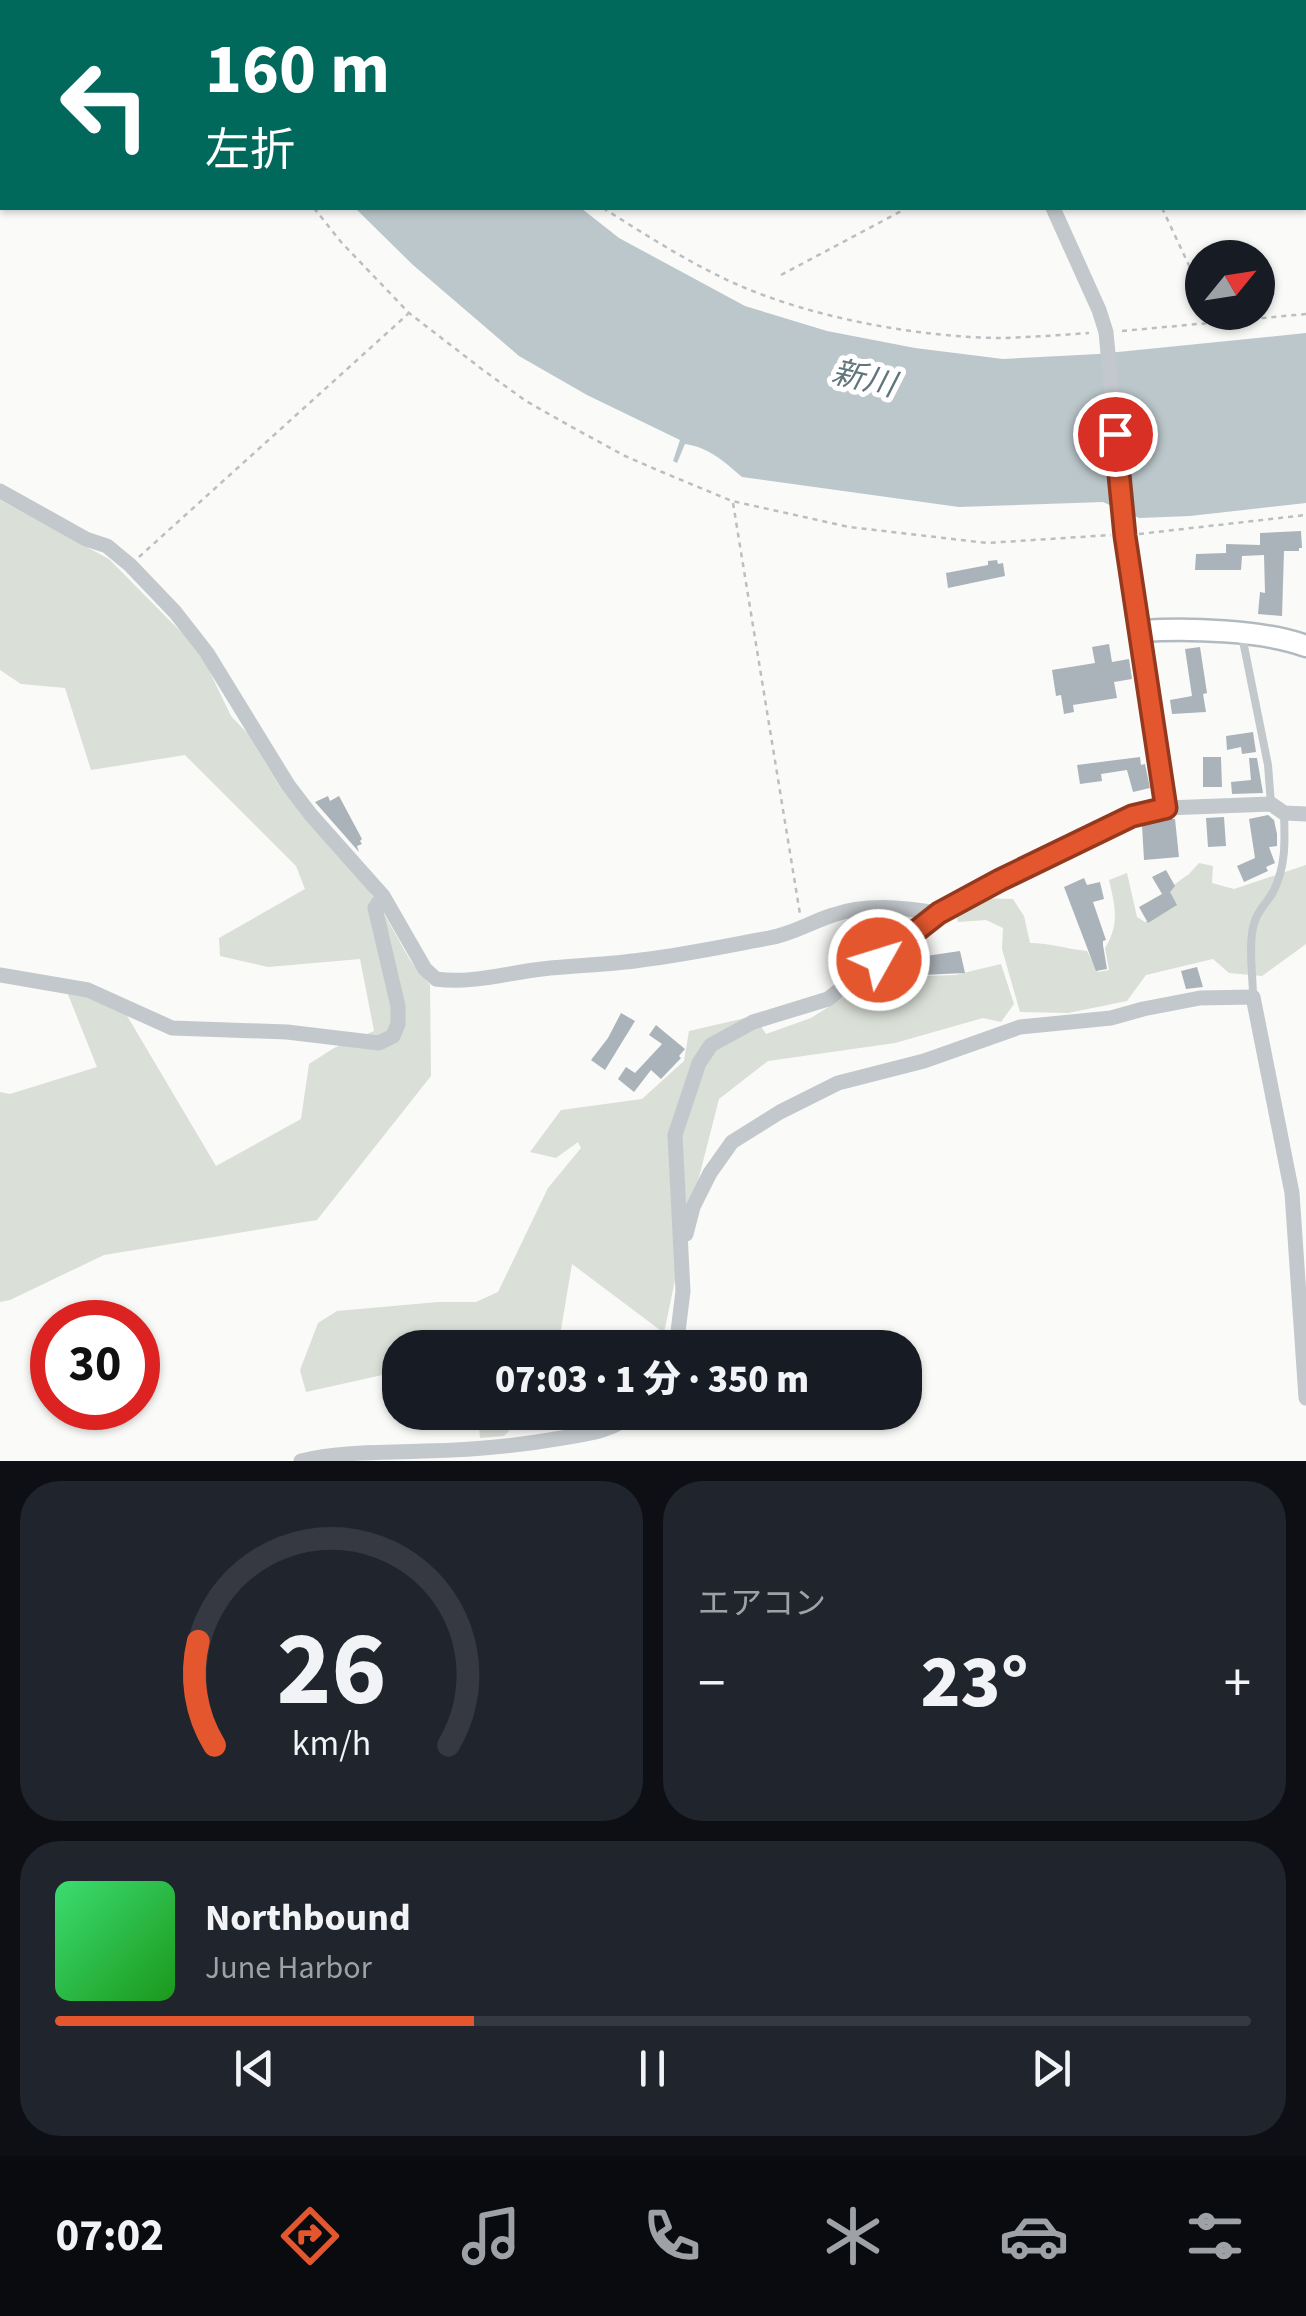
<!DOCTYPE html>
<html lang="ja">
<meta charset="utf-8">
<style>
body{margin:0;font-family:"Source Sans 3","Noto Sans JP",sans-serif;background:#20242c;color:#f1f3f6;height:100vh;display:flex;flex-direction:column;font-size:38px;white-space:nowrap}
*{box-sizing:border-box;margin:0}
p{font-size:32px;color:#9ea1a6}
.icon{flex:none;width:55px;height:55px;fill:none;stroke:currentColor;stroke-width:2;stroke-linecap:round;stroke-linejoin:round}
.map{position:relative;height:1461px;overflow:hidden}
.panel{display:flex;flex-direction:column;gap:20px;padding:20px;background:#0d0f14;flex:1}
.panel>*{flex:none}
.guide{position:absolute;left:0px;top:0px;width:1308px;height:210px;box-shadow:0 2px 8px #0004;background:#00695c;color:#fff;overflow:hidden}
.needle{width:65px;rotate:60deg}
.fabs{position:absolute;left:1185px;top:240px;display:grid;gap:20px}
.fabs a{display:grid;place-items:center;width:90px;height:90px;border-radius:50%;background:#171b24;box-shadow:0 2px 8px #0004;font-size:50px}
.speed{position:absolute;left:30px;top:1300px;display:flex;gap:20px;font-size:50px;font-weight:700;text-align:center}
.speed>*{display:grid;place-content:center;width:130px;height:130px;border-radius:50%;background:#171b24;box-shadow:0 2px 8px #0004;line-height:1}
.speed .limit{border:15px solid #d22;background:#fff;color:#111}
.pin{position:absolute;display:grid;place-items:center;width:85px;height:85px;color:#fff;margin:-42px;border:5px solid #fff;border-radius:50%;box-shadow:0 2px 10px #0007}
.me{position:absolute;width:110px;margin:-55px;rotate:51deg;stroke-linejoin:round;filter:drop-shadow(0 0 8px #0008)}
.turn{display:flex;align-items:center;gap:35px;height:210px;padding:0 40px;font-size:45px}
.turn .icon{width:130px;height:130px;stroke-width:2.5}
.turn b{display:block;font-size:70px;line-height:85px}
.big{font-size:75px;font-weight:800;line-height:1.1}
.panel .widget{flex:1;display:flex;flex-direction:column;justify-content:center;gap:15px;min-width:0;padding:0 35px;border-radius:40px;background:#20242c}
.panel .dial{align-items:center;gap:0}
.dial svg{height:260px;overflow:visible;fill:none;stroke:#363941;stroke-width:7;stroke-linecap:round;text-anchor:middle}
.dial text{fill:#f1f3f6;stroke:none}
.song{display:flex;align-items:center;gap:30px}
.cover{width:120px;height:120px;border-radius:15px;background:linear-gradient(135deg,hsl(140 70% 55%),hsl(120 70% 35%))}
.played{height:10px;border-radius:5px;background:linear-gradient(90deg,#e4572e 35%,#363941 35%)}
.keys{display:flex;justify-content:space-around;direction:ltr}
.heat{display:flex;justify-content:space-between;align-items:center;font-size:55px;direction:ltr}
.panel .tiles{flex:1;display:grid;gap:20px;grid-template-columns:1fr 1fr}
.widget:last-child{grid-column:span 2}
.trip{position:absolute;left:382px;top:1330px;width:540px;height:100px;border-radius:40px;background:#171b24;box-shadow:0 2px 8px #0004;font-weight:800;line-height:100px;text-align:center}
.menu{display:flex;height:160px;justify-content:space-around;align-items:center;background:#090b0e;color:#9ea1a6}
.menu .icon{width:70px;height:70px}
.menu .current{color:#e4572e}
.menu b{font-size:45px;color:#f1f3f6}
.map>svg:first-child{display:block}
</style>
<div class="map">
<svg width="1306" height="1461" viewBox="0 0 1306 1461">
<rect width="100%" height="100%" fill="#fafaf8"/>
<!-- green -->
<path fill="#dadfd7" d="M0 500 109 559 182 633 206 664 231 716 248 734 280 787 310 825 359 876 383 912 410 960 430 985 431 1076 317 1220 104 1255 10 1300 0 1302V1092L10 1094 97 1067 67 992 86 995 126 1014 216 1166 301 1119 309 1064 334 1048 374 1031 360 959 268 967 220 956 219 938 305 889 296 866 185 755 91 770 65 688 21 684 0 670Z
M1199 863 1213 866 1212 883 1234 889 1306 865V944L1262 976 1229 973 1213 959 1146 975 1127 1001 1068 1013 1020 1012 1002 949 1003 928 986 920 958 922 955 911 976 898 1013 899 1024 916 1030 943C1050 943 1066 949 1087 951L1098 972 1109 970 1105 948C1120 924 1115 906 1109 880L1127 873 1137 917 1145 922 1175 906 1168 889 1189 874Z
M1001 964 1014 1004 1001 1022 983 1018 895 1043 768 1061 719 1099 685 1232 664 1333 572 1264 559 1341 569 1347 400 1348V1371L306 1392 300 1370 318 1323 337 1311 438 1302H476L498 1292 548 1188 581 1148 578 1142 556 1158 530 1152 561 1110 642 1099 684 1061 689 1031 754 1016 766 1034 811 1018 874 978 955 975Z
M478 1413V1412L526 1413 504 1436 480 1438Z"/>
<!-- water -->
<path fill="#bbc7cb" d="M355 208H581L619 238 745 306 827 331 915 348 1003 359 1098 354 1306 333V503L1190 516 1139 518 1103 502 959 507 742 477C725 462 708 447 685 444L677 463 673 461 680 440 587 395 519 356 413 265Z"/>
<!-- building -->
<path fill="#aab3b9" d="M1301 531 1302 548H1299V551H1284L1282 616 1258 614 1260 592 1265 593 1264 555 1242 556 1241 570H1195L1196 554 1226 553V544L1260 545V533Z
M997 560 998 564 1003 563 1005 576 948 588 946 573 988 565V561Z
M1109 644 1112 662 1129 659 1132 679 1114 682 1117 698 1073 705 1074 712 1064 714 1061 695 1056 696 1052 670 1095 663 1092 647Z
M1200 647 1207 693 1203 694 1206 712 1172 714 1170 700 1192 696 1185 649Z
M1253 732 1256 752 1242 754 1241 747 1227 750 1226 736Z
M1140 757 1141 765 1145 764 1150 788 1133 792 1127 770 1101 774 1102 781 1080 784 1077 765Z
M1203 757H1221L1222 787H1203Z
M1249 758H1257L1263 793 1232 794 1231 782 1251 780Z
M328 796 330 801 339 796 362 839 360 841 362 844 357 846 359 852 315 802Z
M1268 815 1274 820 1277 834V846L1269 847 1275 863 1266 867 1268 871 1244 882 1237 866 1255 858 1249 819Z
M1224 817 1226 846 1208 847 1206 818Z
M1168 819H1175L1179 857 1144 860 1142 825Z
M1166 870 1175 886 1170 892 1177 905 1148 923 1139 907 1162 894 1152 877Z
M1084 878 1087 885 1100 882 1104 899 1093 902 1106 940 1103 941V945L1107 969 1096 971 1064 887Z
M960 951 965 973 922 975 919 957Z
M1197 967 1203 987 1186 989 1181 971Z
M621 1013 635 1021 605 1070 591 1060 608 1038Z
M656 1025 685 1049 679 1056 681 1058 661 1079 651 1070 634 1092 618 1079 626 1067 635 1073 662 1044 649 1035Z"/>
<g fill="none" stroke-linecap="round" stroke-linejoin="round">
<!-- secondary casing -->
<g stroke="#b3babf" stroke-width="25">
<path id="secondary" d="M1141 631C1188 628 1262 630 1306 646"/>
</g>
<!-- path -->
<path stroke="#bbbfc2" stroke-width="2.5" stroke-dasharray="5 5" stroke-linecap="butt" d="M418 0 419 2
M1062 0 1063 2
M1281 0 1283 2
M872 2 877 0
M1305 49 1306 52
M314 208 341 242 409 313 483 370 526 401 570 426 625 456 662 472 732 501 849 527 987 543 1111 535
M603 208C646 235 689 263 736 284 812 318 922 338 1005 338 1033 337 1061 335 1089 333
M1162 208 1202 293
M781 275 907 208
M1122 331 1306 314
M733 503 800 914
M1139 534 1306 515
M139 557 408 314"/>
<!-- lane -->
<path stroke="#c3c8cc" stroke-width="8" d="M1242 636 1268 765 1271 804
M1253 997C1253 975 1247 938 1256 918 1260 909 1268 901 1273 892 1286 867 1285 841 1284 814"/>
<!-- street -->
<path stroke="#c3c8cc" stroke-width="15" d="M954 0 955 2
M167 2 169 0
M1021 2 1026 0
M0 158 2 155
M0 491 86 539 107 546 130 565 175 612 207 653 288 785 311 815 383 896 425 969 436 979C471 984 507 973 542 969 575 965 608 965 641 960 684 955 726 946 769 938 792 934 811 922 833 915 868 903 903 908 939 913
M1166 808 1271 804 1284 813 1306 814
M0 975 88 990 172 1028 287 1032 379 1043 393 1036 398 1024V1006L375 908 383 896
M686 1234 693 1207 710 1173 732 1142 780 1112 838 1083 924 1061 1020 1027 1111 1018 1143 1009 1200 998 1253 997 1292 1193 1306 1398
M676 1348 683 1291 675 1135 699 1063 711 1045 753 1022 828 999 939 913 1000 879 1132 816 1166 808 1144 666 1141 631 1125 536 1106 332 1099 310 1053 208
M301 1461C342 1451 382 1453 424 1451 470 1450 517 1446 562 1438 588 1434 615 1431 634 1412"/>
<!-- secondary -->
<use href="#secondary" stroke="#fff" stroke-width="20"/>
</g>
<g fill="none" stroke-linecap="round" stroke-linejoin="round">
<!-- route casing -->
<g stroke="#94391e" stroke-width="25">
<path id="route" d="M879 960 939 913 1000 880 1132 816 1166 808 1125 536 1115 434"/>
</g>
<!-- route -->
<use href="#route" stroke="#e4572e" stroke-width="18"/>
</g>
<g text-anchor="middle" stroke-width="10" stroke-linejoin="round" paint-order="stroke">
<!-- water labels -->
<g font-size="32" font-style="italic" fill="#60757c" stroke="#fff">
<text transform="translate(864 378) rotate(13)" y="11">新川</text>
</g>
</g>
</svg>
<div class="fabs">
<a><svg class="needle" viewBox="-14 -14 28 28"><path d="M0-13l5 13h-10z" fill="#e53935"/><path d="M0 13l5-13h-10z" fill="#9ea1a6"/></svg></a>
</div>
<div class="speed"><div class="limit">30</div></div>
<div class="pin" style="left:1115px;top:434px;background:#d93025"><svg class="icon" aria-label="arrive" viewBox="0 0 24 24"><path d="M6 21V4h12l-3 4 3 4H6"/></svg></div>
<svg class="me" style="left:879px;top:960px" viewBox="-20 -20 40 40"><circle r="17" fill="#e4572e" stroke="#fff" stroke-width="3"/><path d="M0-11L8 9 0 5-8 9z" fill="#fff"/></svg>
<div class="trip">07:03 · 1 分 · 350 m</div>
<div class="guide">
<div class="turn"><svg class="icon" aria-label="left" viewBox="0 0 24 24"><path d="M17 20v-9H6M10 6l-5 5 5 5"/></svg><div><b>160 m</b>左折</div></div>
</div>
</div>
<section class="panel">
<div class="tiles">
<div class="widget dial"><svg viewBox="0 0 100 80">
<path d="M14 69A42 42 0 1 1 86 69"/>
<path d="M14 69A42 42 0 0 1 9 37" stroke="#e4572e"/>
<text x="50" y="56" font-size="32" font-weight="700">26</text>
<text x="50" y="72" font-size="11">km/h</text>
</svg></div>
<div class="widget"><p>エアコン</p>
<div class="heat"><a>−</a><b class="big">23°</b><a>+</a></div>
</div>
<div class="widget">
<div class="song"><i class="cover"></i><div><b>Northbound</b><p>June Harbor</p></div></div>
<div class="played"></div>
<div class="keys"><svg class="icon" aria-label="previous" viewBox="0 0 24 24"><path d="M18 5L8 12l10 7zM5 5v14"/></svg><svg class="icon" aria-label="pause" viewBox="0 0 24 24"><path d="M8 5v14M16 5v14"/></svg><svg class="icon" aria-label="next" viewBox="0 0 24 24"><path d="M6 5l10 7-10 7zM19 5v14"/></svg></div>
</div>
</div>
</section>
<nav class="menu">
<b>07:02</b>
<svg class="icon current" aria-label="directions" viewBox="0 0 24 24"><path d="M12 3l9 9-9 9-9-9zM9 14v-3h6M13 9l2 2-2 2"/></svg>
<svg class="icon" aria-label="music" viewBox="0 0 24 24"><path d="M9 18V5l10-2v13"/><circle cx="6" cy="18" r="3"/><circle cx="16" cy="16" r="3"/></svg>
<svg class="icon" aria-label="phone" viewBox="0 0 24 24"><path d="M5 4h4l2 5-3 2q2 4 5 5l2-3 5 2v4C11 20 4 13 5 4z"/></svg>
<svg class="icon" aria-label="climate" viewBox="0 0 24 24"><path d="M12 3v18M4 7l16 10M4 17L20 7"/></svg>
<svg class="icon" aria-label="car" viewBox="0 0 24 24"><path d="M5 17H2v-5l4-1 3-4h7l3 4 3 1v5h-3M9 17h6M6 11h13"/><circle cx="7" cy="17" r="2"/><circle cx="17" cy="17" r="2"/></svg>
<svg class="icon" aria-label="filters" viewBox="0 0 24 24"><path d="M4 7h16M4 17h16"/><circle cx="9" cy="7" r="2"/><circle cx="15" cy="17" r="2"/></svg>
</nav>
